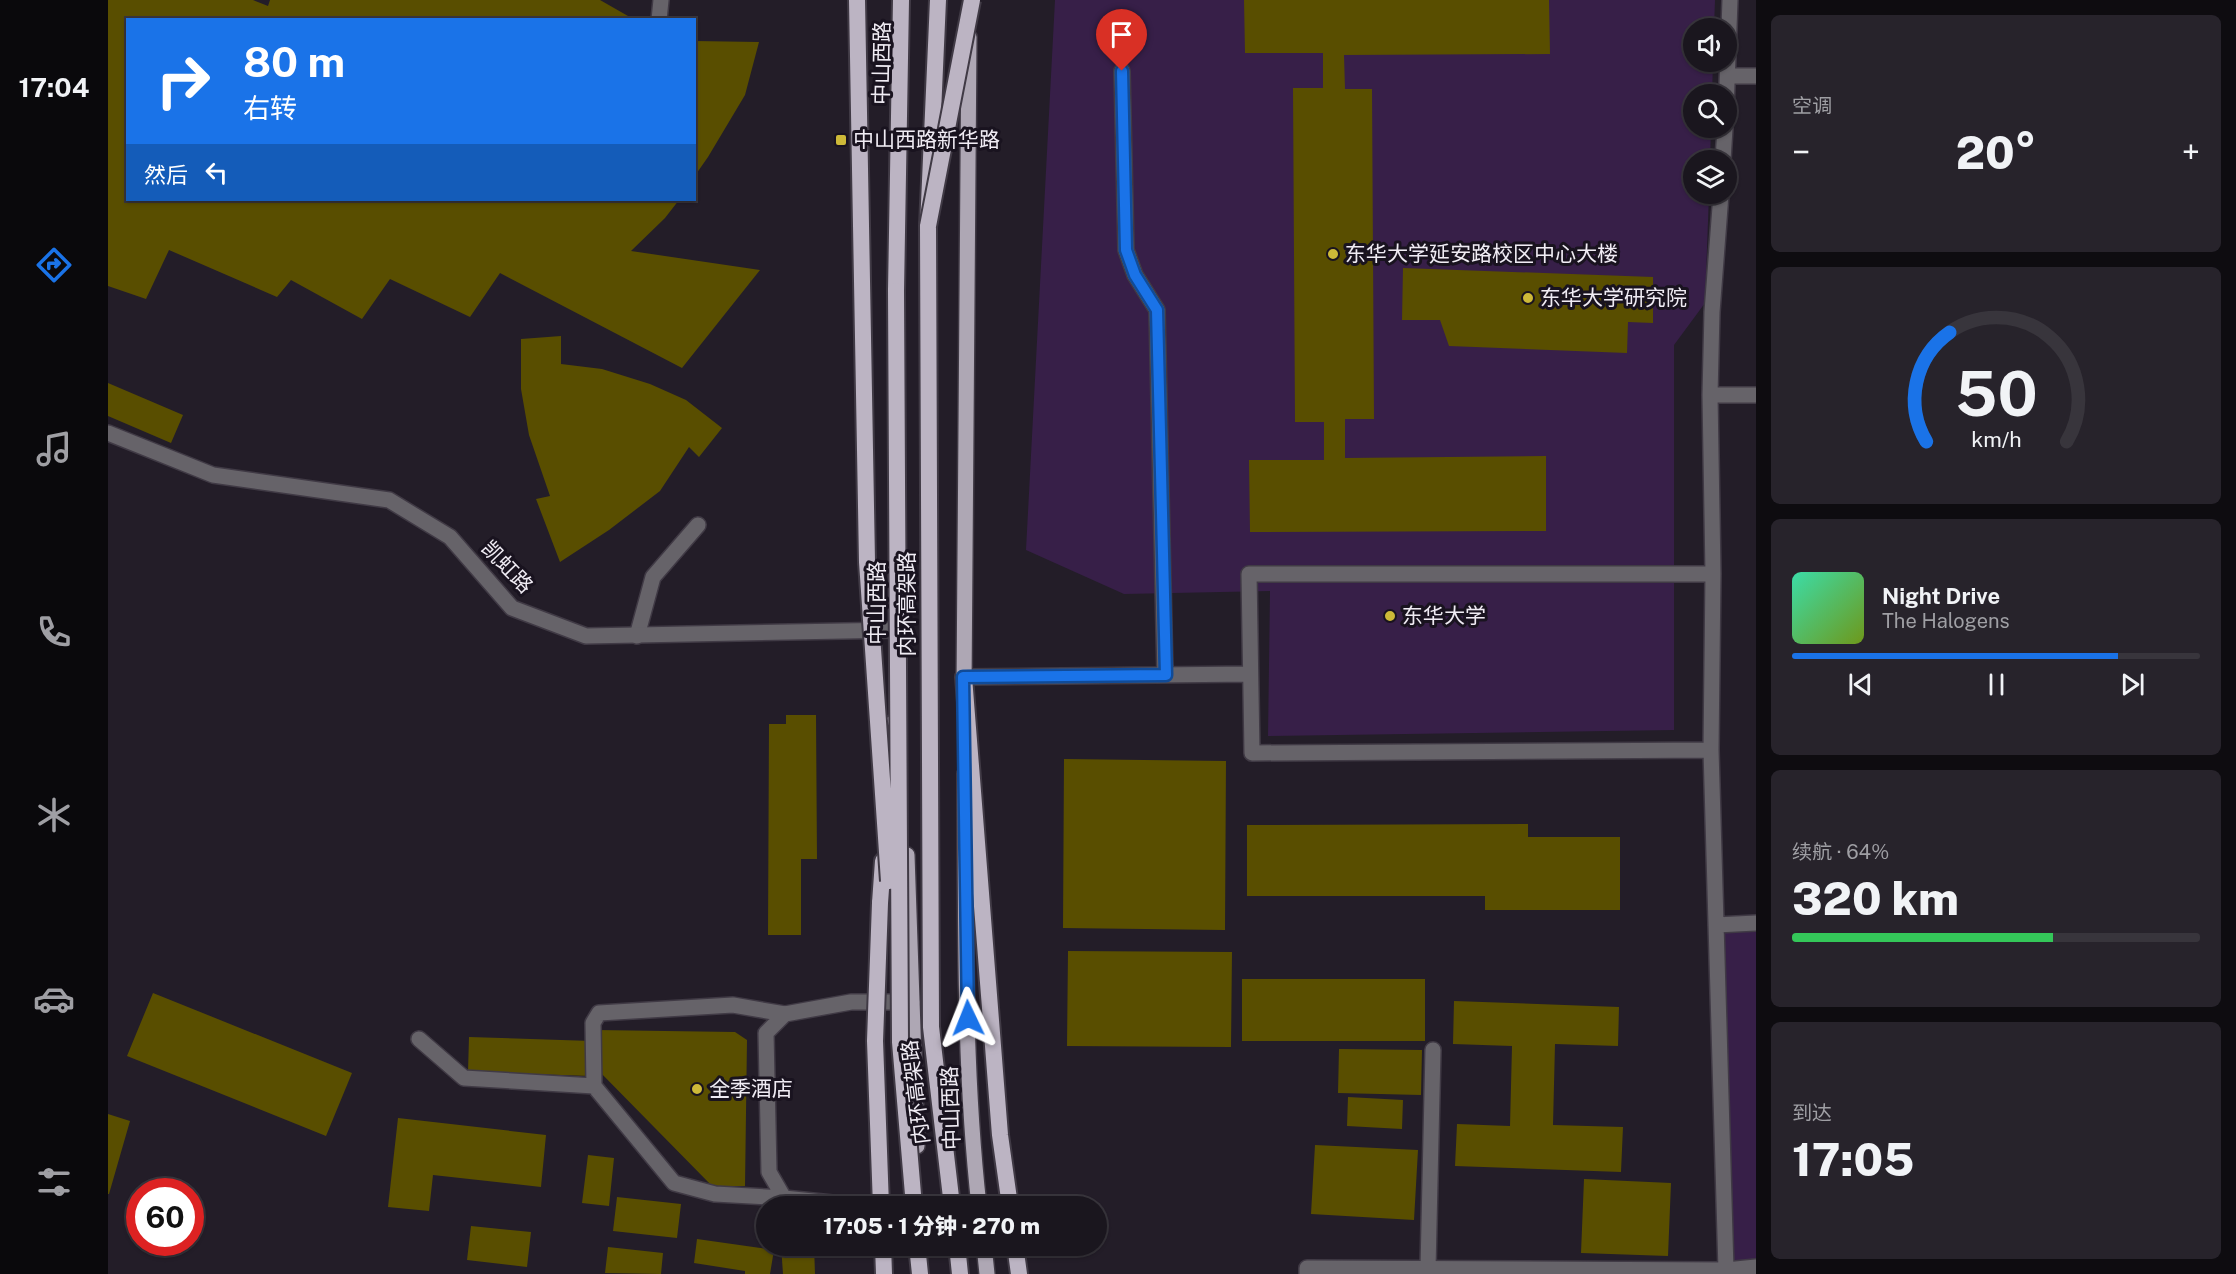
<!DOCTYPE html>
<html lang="zh">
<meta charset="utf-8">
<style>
body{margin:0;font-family:"Public Sans","Noto Sans SC",sans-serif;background:#27232b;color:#f1f3f6;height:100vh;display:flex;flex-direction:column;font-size:22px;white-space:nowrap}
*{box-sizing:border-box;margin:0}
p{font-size:20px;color:#9f9fa4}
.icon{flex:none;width:33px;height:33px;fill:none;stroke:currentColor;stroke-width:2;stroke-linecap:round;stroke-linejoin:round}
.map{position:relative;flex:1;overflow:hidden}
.panel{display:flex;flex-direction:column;gap:15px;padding:15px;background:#0e0c10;width:480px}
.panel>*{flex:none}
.banner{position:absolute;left:18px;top:18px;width:570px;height:183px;border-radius:0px;box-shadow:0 2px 4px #0004,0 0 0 2px #38353c;background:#1a73e8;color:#fff;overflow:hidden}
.buttons{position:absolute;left:1575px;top:18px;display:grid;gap:12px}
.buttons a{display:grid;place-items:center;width:54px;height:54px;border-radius:50%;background:#1a161e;box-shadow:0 2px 4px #0004,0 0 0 2px #38353c;font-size:30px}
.speed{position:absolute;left:18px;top:1178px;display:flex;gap:12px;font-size:30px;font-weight:700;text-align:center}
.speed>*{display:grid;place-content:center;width:78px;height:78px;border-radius:50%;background:#1a161e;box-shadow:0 2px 4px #0004,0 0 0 2px #38353c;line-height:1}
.speed .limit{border:9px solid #d22;background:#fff;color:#111}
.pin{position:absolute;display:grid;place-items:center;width:51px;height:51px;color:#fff;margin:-62px -26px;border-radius:50% 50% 50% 0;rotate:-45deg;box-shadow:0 0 6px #0007}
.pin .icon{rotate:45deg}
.me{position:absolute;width:66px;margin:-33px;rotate:358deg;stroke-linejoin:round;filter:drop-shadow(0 0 4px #0008)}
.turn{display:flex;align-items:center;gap:21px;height:126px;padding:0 18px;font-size:27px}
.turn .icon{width:78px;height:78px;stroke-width:2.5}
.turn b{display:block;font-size:42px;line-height:51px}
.then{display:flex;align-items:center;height:57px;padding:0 18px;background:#0003;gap:12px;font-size:22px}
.big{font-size:45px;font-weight:800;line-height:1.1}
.panel .widget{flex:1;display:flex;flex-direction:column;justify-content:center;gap:9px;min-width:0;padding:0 21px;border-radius:9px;background:#27232b}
.panel .dial{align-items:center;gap:0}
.dial svg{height:156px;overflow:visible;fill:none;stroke:#38353c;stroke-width:7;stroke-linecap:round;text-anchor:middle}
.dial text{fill:#f1f3f6;stroke:none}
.song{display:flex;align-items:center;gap:18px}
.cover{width:72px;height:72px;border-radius:9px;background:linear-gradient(135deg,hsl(160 70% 55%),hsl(80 70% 35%))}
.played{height:6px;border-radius:3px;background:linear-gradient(90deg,#1a73e8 80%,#38353c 80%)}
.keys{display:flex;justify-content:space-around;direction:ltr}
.heat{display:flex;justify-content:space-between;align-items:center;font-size:33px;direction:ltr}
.charge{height:9px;border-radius:4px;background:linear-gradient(90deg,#34c759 64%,#38353c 0)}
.trip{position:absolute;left:648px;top:1196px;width:351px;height:60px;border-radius:30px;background:#1a161e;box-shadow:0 2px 4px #0004,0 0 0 2px #38353c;font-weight:800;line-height:60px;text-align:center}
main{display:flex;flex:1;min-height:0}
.tabs{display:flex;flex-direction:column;width:108px;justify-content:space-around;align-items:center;background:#0a090c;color:#9f9fa4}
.tabs .icon{width:42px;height:42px}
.tabs .on{color:#1a73e8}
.tabs b{font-size:27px;color:#f1f3f6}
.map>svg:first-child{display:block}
</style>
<main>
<nav class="tabs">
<b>17:04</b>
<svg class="icon on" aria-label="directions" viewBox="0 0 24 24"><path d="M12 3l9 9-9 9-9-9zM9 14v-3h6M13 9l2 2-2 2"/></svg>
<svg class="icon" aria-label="music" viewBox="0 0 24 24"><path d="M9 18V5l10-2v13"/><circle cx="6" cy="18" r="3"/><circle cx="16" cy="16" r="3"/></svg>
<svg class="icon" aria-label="phone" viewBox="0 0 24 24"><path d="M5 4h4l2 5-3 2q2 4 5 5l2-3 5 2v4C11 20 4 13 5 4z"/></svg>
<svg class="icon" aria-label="climate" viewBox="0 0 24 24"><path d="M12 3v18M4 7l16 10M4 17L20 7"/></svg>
<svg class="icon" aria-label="car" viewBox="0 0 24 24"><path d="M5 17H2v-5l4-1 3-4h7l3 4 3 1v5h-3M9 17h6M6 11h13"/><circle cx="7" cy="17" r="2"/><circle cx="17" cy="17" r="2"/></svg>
<svg class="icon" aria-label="filters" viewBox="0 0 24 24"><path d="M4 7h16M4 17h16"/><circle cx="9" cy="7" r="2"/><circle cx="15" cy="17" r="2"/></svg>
</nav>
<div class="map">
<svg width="1648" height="1274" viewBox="0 0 1648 1274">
<rect width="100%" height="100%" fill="#231d28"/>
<!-- green -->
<path fill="#371f48" d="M947 0H1607L1606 28H1586V62H1605L1604 94H1586V128H1603L1602 160H1586V194H1601L1597 303 1566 345V730L1160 736 1162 591 1016 594 918 550Z
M1648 923V1267L1618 1270 1608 925Z"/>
<!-- building -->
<path fill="#594e00" d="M0 0H145L160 6 162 0H492L527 20H20V200H571L557 218 523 251 652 270 574 368 392 273 362 317 282 279 254 319 183 280 169 297 61 250 38 299 0 286Z
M1136 0H1441L1442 54 1236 55 1237 89H1264L1266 419H1237V458L1438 456V531L1142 532 1141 460H1216V422H1187L1185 88H1215V53H1137Z
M586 41 651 42 637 95 600 157 586 177Z
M1295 268 1545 277V323L1520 322 1519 353 1341 346 1332 320H1294Z
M453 336V364L494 369 542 384 578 400 614 428 591 457 581 447 552 491 501 530 452 562 428 499 442 496 421 435 413 389V339Z
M0 383 75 415 63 443 0 416Z
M678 715H708L709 859H693V935H660L661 724H678Z
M956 759 1118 761 1117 930 955 928Z
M1420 824V837H1512V910H1377V896H1139V825Z
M960 951 1124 952 1123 1047 959 1046Z
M1134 979H1317V1041H1134Z
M45 993 244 1073 218 1136 19 1056Z
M1346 1001 1511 1007 1510 1046 1447 1044 1445 1125 1515 1127 1513 1172 1347 1166 1349 1124 1402 1126 1404 1046 1345 1044Z
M488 1030 627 1032 639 1040 637 1186H604L487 1067Z
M361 1037 484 1041 483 1076 360 1072Z
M1231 1049 1314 1050 1313 1095 1230 1093Z
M1240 1097 1295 1100 1294 1129 1239 1126Z
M0 1114 22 1121 1 1194H0Z
M290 1118 438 1135 433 1187 325 1175 321 1211 280 1207Z
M1207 1145 1310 1150 1306 1220 1203 1214Z
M480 1155 506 1158 501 1206 474 1203Z
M1476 1179 1563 1183 1560 1256 1473 1253Z
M509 1197 573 1204 569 1238 505 1231Z
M363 1226 423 1232 419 1267 359 1260Z
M589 1239 666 1250 662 1274H637V1271L586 1263Z
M673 1245H706L707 1274H675Z
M500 1247 555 1253 553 1274 497 1273Z"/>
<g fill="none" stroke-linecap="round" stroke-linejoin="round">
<!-- service casing -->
<g stroke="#403a45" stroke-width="18">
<path id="service" d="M551 20 553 0
M1014 71 1018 250 1027 275 1049 310 1057 675
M1621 76H1648
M1618 112 1622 0
M1615 160 1617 128
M1613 194 1604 312 1602 395 1605 574 1603 750 1618 1270
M1602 395H1648
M529 636 545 577 590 525
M856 677 1142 674
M1603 750 1144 753 1141 574H1605
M1608 925 1648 923
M311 1039 356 1078 486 1086
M676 1198 607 1194 566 1183 486 1086 485 1023 491 1013 625 1005 677 1014
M753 1206 676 1198 661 1172 658 1033 677 1014 743 1002H804
M1320 1268 1325 1050
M1199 1274V1268L1618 1270 1648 1267"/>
</g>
<!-- tertiary casing -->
<g stroke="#403a45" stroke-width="18">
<path id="tertiary" d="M0 433 105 475 281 500 342 537 404 608 478 636 790 630"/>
</g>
<!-- primary casing -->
<g stroke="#403a45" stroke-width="18">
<path id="primary" d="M856 687 861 37
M857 774C858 918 855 1063 871 1206
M799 855 809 1146
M876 1245 879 1274"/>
</g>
<!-- trunk casing -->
<g stroke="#403a45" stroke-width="20">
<path id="trunk" d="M749 0 759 562
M830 0 820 226 823 1027 844 1206
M788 291 793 0
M856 677 892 1135 902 1206
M780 785 784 724
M772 903 775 861
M775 1245 776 1274
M809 1245 812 1274
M849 1245 852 1274
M907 1245 911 1274"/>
</g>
<!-- service -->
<use href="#service" stroke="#666369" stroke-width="15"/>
<!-- tertiary -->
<use href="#tertiary" stroke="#666369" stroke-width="15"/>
<!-- primary -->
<use href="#primary" stroke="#aea7b4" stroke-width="15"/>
<!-- trunk -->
<use href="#trunk" stroke="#bcb4c3" stroke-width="16"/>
<!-- trunk-bridge casing -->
<g stroke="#403a45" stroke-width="20" stroke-linecap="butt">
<path id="trunk-bridge" d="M820 226 864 0
M788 291 792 1042 806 1206
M759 562 781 881
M772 903 767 1041 773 1206"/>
</g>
<!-- trunk-bridge -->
<use href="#trunk-bridge" stroke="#bcb4c3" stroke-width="16"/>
</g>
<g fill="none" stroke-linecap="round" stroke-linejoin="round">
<!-- route casing -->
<g stroke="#114b97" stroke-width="15">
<path id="route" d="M860 1018 855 677 1058 675 1049 310 1027 275 1018 250 1014 71"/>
</g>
<!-- route -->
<use href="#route" stroke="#1a73e8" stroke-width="10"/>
</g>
<!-- markers -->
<g fill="#cdb938" stroke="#19131f" stroke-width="2">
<rect x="727" y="134" width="12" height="12" rx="3"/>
<circle cx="1225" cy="254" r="6"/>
<circle cx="1420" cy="298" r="6"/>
<circle cx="1282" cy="616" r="6"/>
<circle cx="589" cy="1089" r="6"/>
</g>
<g text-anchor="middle" stroke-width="6" stroke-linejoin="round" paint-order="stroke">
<!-- street labels -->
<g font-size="21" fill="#f0ecf4" stroke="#19131f">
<text transform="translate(774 63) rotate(-89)" y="7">中山西路</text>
<text transform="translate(399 567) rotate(46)" y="7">凯虹路</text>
<text transform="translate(769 603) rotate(-90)" y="7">中山西路</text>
<text transform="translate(799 604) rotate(-90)" y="7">内环高架路</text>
<text transform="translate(808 1092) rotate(-97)" y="7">内环高架路</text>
<text transform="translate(843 1108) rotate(-92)" y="7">中山西路</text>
</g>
<!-- poi labels -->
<g font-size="21" fill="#f0ecf4" stroke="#19131f" text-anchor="start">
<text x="745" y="147">中山西路新华路</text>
<text x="1237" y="261">东华大学延安路校区中心大楼</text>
<text x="1432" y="305">东华大学研究院</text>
<text x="1294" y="623">东华大学</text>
<text x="601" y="1096">全季酒店</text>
</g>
</g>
</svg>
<div class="buttons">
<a><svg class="icon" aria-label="sound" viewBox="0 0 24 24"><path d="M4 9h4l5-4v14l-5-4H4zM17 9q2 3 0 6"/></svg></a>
<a><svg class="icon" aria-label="search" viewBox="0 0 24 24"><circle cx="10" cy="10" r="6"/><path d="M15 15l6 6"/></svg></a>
<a><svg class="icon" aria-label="layers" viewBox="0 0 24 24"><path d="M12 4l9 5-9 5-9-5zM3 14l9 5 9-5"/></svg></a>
</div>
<div class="speed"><div class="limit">60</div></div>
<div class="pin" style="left:1014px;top:71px;background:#d93025"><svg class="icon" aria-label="arrive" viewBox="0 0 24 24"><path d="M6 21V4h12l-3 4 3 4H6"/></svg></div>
<svg class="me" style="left:860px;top:1018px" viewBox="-20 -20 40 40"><path d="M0-17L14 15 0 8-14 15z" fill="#1a73e8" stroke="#fff" stroke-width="4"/></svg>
<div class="trip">17:05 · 1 分钟 · 270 m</div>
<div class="banner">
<div class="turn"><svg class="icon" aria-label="right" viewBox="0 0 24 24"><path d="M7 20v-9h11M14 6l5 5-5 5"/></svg><div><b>80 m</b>右转</div></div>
<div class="then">然后<svg class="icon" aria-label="left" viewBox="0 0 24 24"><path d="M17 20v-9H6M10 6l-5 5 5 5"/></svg></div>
</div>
</div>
<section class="panel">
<div class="widget"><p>空调</p>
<div class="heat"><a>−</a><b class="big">20°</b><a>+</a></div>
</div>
<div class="widget dial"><svg viewBox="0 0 100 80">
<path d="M14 69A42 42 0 1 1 86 69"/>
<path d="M14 69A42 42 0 0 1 26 13" stroke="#1a73e8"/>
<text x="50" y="56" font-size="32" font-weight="700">50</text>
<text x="50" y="72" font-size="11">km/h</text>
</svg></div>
<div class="widget">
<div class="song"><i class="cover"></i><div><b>Night Drive</b><p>The Halogens</p></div></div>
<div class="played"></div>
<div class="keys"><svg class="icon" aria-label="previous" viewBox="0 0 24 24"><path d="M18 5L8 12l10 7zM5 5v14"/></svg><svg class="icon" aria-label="pause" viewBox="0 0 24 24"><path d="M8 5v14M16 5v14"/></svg><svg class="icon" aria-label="next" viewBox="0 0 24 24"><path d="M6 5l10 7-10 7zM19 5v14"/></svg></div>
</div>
<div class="widget"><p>续航 · 64%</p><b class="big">320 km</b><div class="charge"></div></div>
<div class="widget"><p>到达</p><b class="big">17:05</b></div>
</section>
</main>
